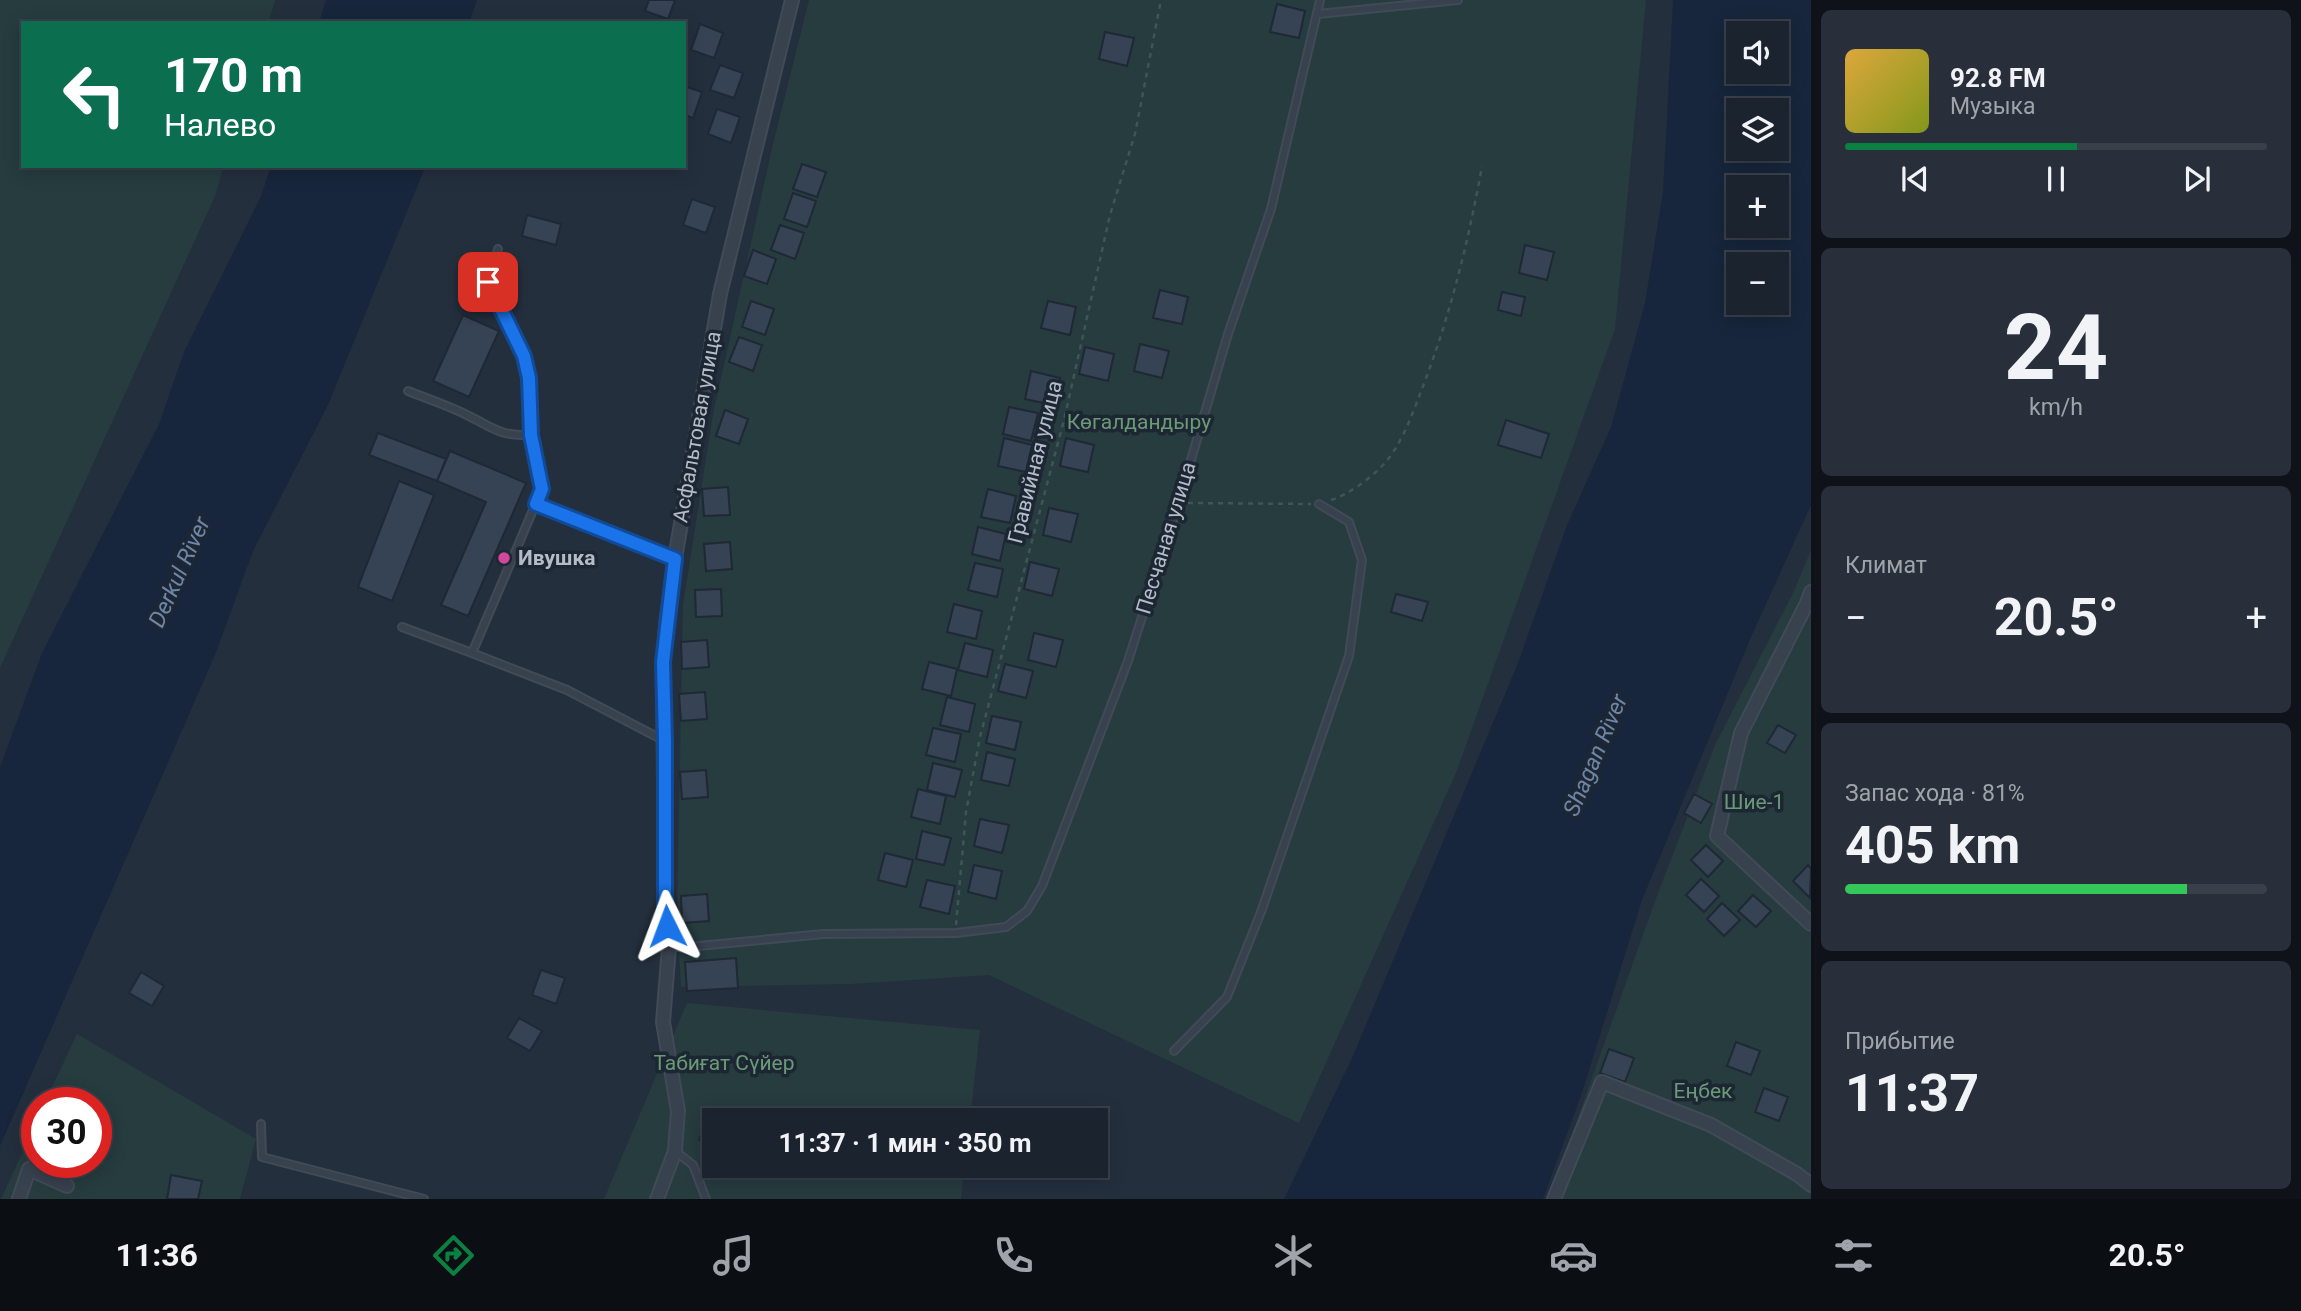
<!DOCTYPE html>
<html lang="ru">
<meta charset="utf-8">
<style>
body{margin:0;font-family:Roboto,sans-serif;background:#282f3a;color:#f1f3f6;height:100vh;display:flex;flex-direction:column;font-size:26px;white-space:nowrap}
*{box-sizing:border-box;margin:0}
p{font-size:23px;color:#a0a4aa}
.icon{flex:none;width:38px;height:38px;fill:none;stroke:currentColor;stroke-width:2;stroke-linecap:round;stroke-linejoin:round}
.map{position:relative;flex:1;overflow:hidden}
.panel{display:flex;flex-direction:column;gap:10px;padding:10px;background:#0f1319;width:490px}
.panel>*{flex:none}
.guide{position:absolute;left:21px;top:21px;width:665px;height:147px;border-radius:0px;box-shadow:0 4px 18px #0003,0 0 0 2px #39404a;background:#0b6e4f;color:#fff;overflow:hidden}
.buttons{position:absolute;left:1726px;top:21px;display:grid;gap:14px}
.buttons a{display:grid;place-items:center;width:63px;height:63px;border-radius:0px;background:#1b232e;box-shadow:0 4px 18px #0003,0 0 0 2px #39404a;font-size:35px}
.speed{position:absolute;left:21px;top:1087px;display:flex;gap:14px;font-size:35px;font-weight:700;text-align:center}
.speed>*{display:grid;place-content:center;width:91px;height:91px;border-radius:50%;background:#1b232e;box-shadow:0 4px 18px #0003,0 0 0 2px #39404a;line-height:1}
.speed .limit{border:10px solid #d22;background:#fff;color:#111}
.pin{position:absolute;display:grid;place-items:center;width:60px;height:60px;color:#fff;margin:-30px;border-radius:14px;box-shadow:0 4px 10px #0006}
.me{position:absolute;width:77px;margin:-38px;rotate:357deg;stroke-linejoin:round;filter:drop-shadow(0 0 5px #0008)}
.turn{display:flex;align-items:center;gap:24px;height:147px;padding:0 28px;font-size:32px}
.turn .icon{width:91px;height:91px;stroke-width:2.5}
.turn b{display:block;font-size:49px;line-height:60px}
.big{font-size:52px;font-weight:700;line-height:1.1}
.panel .tile{flex:1;display:flex;flex-direction:column;justify-content:center;gap:10px;min-width:0;padding:0 24px;border-radius:10px;background:#282f3a}
.panel .dial{align-items:center;gap:0}
.dial b{font-size:91px;line-height:1}
.song{display:flex;align-items:center;gap:21px}
.cover{width:84px;height:84px;border-radius:10px;background:linear-gradient(135deg,hsl(40 70% 55%),hsl(70 70% 35%))}
.played{height:7px;border-radius:4px;background:linear-gradient(90deg,#0b8043 55%,#39404a 55%)}
.keys{display:flex;justify-content:space-around;direction:ltr}
.heat{display:flex;justify-content:space-between;align-items:center;font-size:38px;direction:ltr}
.charge{height:10px;border-radius:5px;background:linear-gradient(90deg,#34c759 81%,#39404a 0)}
.trip{position:absolute;left:702px;top:1108px;width:406px;height:70px;border-radius:0px;background:#1b232e;box-shadow:0 4px 18px #0003,0 0 0 2px #39404a;font-weight:700;line-height:70px;text-align:center}
.menu{display:flex;height:112px;justify-content:space-around;align-items:center;background:#0b0e12;color:#a0a4aa}
.menu .icon{width:49px;height:49px}
.menu .selected{color:#0b8043}
.menu b{font-size:32px;color:#f1f3f6}
main{display:flex;flex:1;min-height:0}
.map>svg:first-child{display:block}
</style>
<main>
<div class="map">
<svg width="1811" height="1199" viewBox="0 0 1811 1199">
<rect width="100%" height="100%" fill="#242f3e"/>
<!-- green -->
<path fill="#263c3f" d="M0 0H275L268 23H23V166H224L215 196 0 668Z
M809 0H1646L1615 329 1456 773 1299 1123 989 975 851 984 681 987 677 914 683 605 713 414 773 144Z
M1811 550V1199H1549L1655 901 1715 745 1793 593Z
M687 1003 980 1030 970 1120H714V1166H965L961 1199H604Z
M77 1034 256 1139 240 1199H1L37 1121V1162H96V1102H45Z"/>
<!-- water -->
<path fill="#17263c" fill-rule="evenodd" d="M326 0H477L469 23H319Z
M1673 0H1811V505L1751 637 1642 900 1582 1093 1543 1199H1284L1352 1058 1518 663 1567 525 1611 427 1645 303 1663 192ZM1738 33H1776V72H1738ZM1738 110H1776V149H1738ZM1738 187H1776V226H1738ZM1738 264H1776V303H1738Z
M271 166H428L424 170 328 405 253 551 215 655 0 1146V767L42 653 159 424 184 352 261 196Z"/>
<!-- building -->
<path fill="#364354" stroke="#1f2835" stroke-width="2" d="M649 0H675L668 19 645 11Z
M1277 4 1305 11 1299 38 1270 32Z
M700 24 723 33 714 58 691 50Z
M1105 32 1134 38 1127 66 1099 59Z
M720 65 743 73 734 98 710 90Z
M684 86 702 92 693 118 684 115Z
M717 109 740 117 731 143 708 134Z
M802 164 826 172 817 197 793 189Z
M793 193 816 201 807 227 784 219Z
M692 199 715 207 706 233 683 225Z
M527 215 561 224 556 245 522 236Z
M780 225 804 233 795 259 771 250Z
M1525 245 1554 252 1547 280 1519 273Z
M753 250 776 259 767 284 744 276Z
M1160 290 1188 297 1182 324 1153 318Z
M1502 292 1525 297 1521 316 1498 310Z
M751 301 774 309 765 335 742 327Z
M1048 301 1076 307 1070 335 1041 328Z
M463 315 499 331 469 397 433 381Z
M739 337 762 345 753 371 729 362Z
M1140 344 1169 351 1162 378 1134 371Z
M1085 347 1114 354 1108 381 1079 374Z
M1031 371 1060 378 1053 405 1025 399Z
M1009 407 1038 413 1031 441 1003 434Z
M725 410 748 419 739 444 716 436Z
M1506 420 1549 434 1541 458 1498 445Z
M378 433 446 459 437 481 369 455Z
M1004 438 1032 445 1026 472 998 466Z
M1066 438 1094 445 1088 472 1060 466Z
M450 451 526 483 468 616 441 605 486 502 437 481Z
M399 481 434 495 392 601 358 587Z
M728 487 730 515 704 516 702 489Z
M988 489 1016 496 1010 523 981 517Z
M1049 508 1078 514 1071 542 1043 535Z
M978 527 1006 534 1000 561 972 554Z
M730 542 732 569 706 571 704 544Z
M1030 562 1059 569 1052 596 1024 589Z
M975 563 1003 569 997 597 968 590Z
M721 589 722 616 696 617 695 590Z
M1396 594 1428 602 1422 621 1391 612Z
M954 604 982 611 976 639 947 632Z
M1034 633 1063 640 1056 667 1028 660Z
M707 640 709 667 682 669 681 642Z
M965 643 993 650 987 677 958 670Z
M929 662 957 669 951 696 922 689Z
M1005 664 1033 671 1026 698 998 691Z
M705 692 707 719 681 721 679 694Z
M947 697 975 704 969 732 940 725Z
M992 716 1021 722 1015 750 986 743Z
M1778 725 1796 735 1785 753 1767 743Z
M933 728 961 734 955 762 926 755Z
M987 752 1015 759 1009 786 981 780Z
M933 763 962 770 955 797 927 790Z
M706 770 708 797 682 799 680 772Z
M918 789 946 796 940 824 911 817Z
M1694 794 1712 804 1701 823 1684 813Z
M980 819 1009 825 1002 853 974 846Z
M922 831 951 838 944 865 916 859Z
M1706 845 1723 861 1708 877 1691 860Z
M885 853 913 860 906 887 878 880Z
M974 865 1002 871 996 899 968 892Z
M1808 865 1811 869 1810 898 1793 881Z
M1701 879 1719 896 1704 912 1686 895Z
M927 880 955 886 949 914 920 907Z
M707 894 709 921 682 923 681 896Z
M1753 895 1771 911 1756 927 1738 911Z
M1722 903 1740 920 1724 936 1707 919Z
M736 958 738 988 687 991 685 962Z
M541 970 565 978 556 1004 532 995Z
M141 972 164 986 152 1006 129 993Z
M519 1018 542 1031 530 1051 507 1038Z
M1736 1042 1760 1051 1751 1075 1727 1066Z
M1609 1049 1634 1058 1625 1082 1600 1073Z
M1764 1088 1788 1097 1779 1121 1755 1112Z
M708 1115 724 1120H714V1145L699 1140Z
M46 1162H77L75 1175 45 1169Z
M171 1175 202 1181 198 1199H167Z"/>
<g fill="none" stroke-linecap="round" stroke-linejoin="round">
<!-- lane casing -->
<g stroke="#414a57" stroke-width="10">
<path id="lane" d="M1318 14 1458 0
M498 249 488 282 524 356 529 378 531 435 542 489 472 653 567 690 663 740
M408 391C428 399 450 406 469 416 495 429 500 436 531 435
M536 504 675 559
M402 627 472 653
M669 947H688L823 934 956 933 1006 927 1027 911 1042 886 1128 661 1178 504 1228 334 1271 209 1320 0
M1174 1051 1227 997 1261 912 1349 656 1362 560 1349 522 1319 504
M261 1124 262 1157 424 1199
M675 1151 693 1165 706 1199"/>
</g>
<!-- street casing -->
<g stroke="#414a57" stroke-width="16">
<path id="street" d="M1811 592 1807 603 1741 733 1717 836 1811 924
M19 1199 29 1169 67 1186
M657 1199 675 1151 678 1111 663 1022 669 947 665 906 663 662 667 616 675 559 720 294 792 0
M1554 1199 1602 1082 1711 1125 1797 1174 1811 1185"/>
</g>
<!-- path -->
<path stroke="#3f5557" stroke-width="2.5" stroke-dasharray="5 5" stroke-linecap="butt" d="M1331 500C1347 495 1367 481 1380 468 1399 450 1411 418 1420 394 1449 320 1468 244 1482 166
M1188 503 1311 504
M956 925 966 812 980 737 1064 420 1110 215 1135 134 1161 0"/>
<!-- lane -->
<use href="#lane" stroke="#38414e" stroke-width="6"/>
<!-- street -->
<use href="#street" stroke="#38414e" stroke-width="12"/>
</g>
<g fill="none" stroke-linecap="round" stroke-linejoin="round">
<!-- route casing -->
<g stroke="#114b97" stroke-width="18">
<path id="route" d="M488 282 524 356 529 378 531 435 542 489 536 504 675 559 663 662 665 741V906L667 926"/>
</g>
<!-- route -->
<use href="#route" stroke="#1a73e8" stroke-width="12"/>
</g>
<!-- markers -->
<circle fill="#d1479c" stroke="#1d2633" stroke-width="2.5" cx="504" cy="558" r="7"/>
<g text-anchor="middle" stroke-width="7" stroke-linejoin="round" paint-order="stroke">
<!-- park labels -->
<g font-size="21" fill="#6b9a76" stroke="#1d2633">
<text x="1139" y="429">Көгалдандыру</text>
<text x="1754" y="809">Шие-1</text>
<text x="724" y="1070">Табиғат Сүйер</text>
<text x="1703" y="1098">Еңбек</text>
</g>
<!-- street labels -->
<g font-size="21" fill="#b4bcc9" stroke="#1d2633">
<text transform="translate(697 427) rotate(-80)" y="7">Асфальтовая улица</text>
<text transform="translate(1035 462) rotate(-76)" y="7">Гравийная улица</text>
<text transform="translate(1166 538) rotate(-73)" y="7">Песчаная улица</text>
</g>
<!-- poi labels -->
<g font-size="21" font-weight="bold" fill="#b4bcc9" stroke="#1d2633" text-anchor="start">
<text x="518" y="565">Ивушка</text>
</g>
<!-- water labels -->
<g font-size="23" font-style="italic" fill="#6d86a8" stroke="#1d2633">
<text transform="translate(179 572) rotate(-66)" y="8">Derkul River</text>
<text transform="translate(1595 755) rotate(-67)" y="8">Shagan River</text>
</g>
</g>
</svg>
<div class="buttons">
<a><svg class="icon" aria-label="sound" viewBox="0 0 24 24"><path d="M4 9h4l5-4v14l-5-4H4zM17 9q2 3 0 6"/></svg></a>
<a><svg class="icon" aria-label="layers" viewBox="0 0 24 24"><path d="M12 4l9 5-9 5-9-5zM3 14l9 5 9-5"/></svg></a>
<a>+</a>
<a>−</a>
</div>
<div class="speed"><div class="limit">30</div></div>
<div class="pin" style="left:488px;top:282px;background:#d93025"><svg class="icon" aria-label="arrive" viewBox="0 0 24 24"><path d="M6 21V4h12l-3 4 3 4H6"/></svg></div>
<svg class="me" style="left:667px;top:926px" viewBox="-20 -20 40 40"><path d="M0-17L14 15 0 8-14 15z" fill="#1a73e8" stroke="#fff" stroke-width="4"/></svg>
<div class="trip">11:37 · 1 мин · 350 m</div>
<div class="guide">
<div class="turn"><svg class="icon" aria-label="left" viewBox="0 0 24 24"><path d="M17 20v-9H6M10 6l-5 5 5 5"/></svg><div><b>170 m</b>Налево</div></div>
</div>
</div>
<section class="panel">
<div class="tile">
<div class="song"><i class="cover"></i><div><b>92.8 FM</b><p>Музыка</p></div></div>
<div class="played"></div>
<div class="keys"><svg class="icon" aria-label="previous" viewBox="0 0 24 24"><path d="M18 5L8 12l10 7zM5 5v14"/></svg><svg class="icon" aria-label="pause" viewBox="0 0 24 24"><path d="M8 5v14M16 5v14"/></svg><svg class="icon" aria-label="next" viewBox="0 0 24 24"><path d="M6 5l10 7-10 7zM19 5v14"/></svg></div>
</div>
<div class="tile dial"><b>24</b><p>km/h</p></div>
<div class="tile"><p>Климат</p>
<div class="heat"><a>−</a><b class="big">20.5°</b><a>+</a></div>
</div>
<div class="tile"><p>Запас хода · 81%</p><b class="big">405 km</b><div class="charge"></div></div>
<div class="tile"><p>Прибытие</p><b class="big">11:37</b></div>
</section>
</main>
<nav class="menu">
<b>11:36</b>
<svg class="icon selected" aria-label="directions" viewBox="0 0 24 24"><path d="M12 3l9 9-9 9-9-9zM9 14v-3h6M13 9l2 2-2 2"/></svg>
<svg class="icon" aria-label="music" viewBox="0 0 24 24"><path d="M9 18V5l10-2v13"/><circle cx="6" cy="18" r="3"/><circle cx="16" cy="16" r="3"/></svg>
<svg class="icon" aria-label="phone" viewBox="0 0 24 24"><path d="M5 4h4l2 5-3 2q2 4 5 5l2-3 5 2v4C11 20 4 13 5 4z"/></svg>
<svg class="icon" aria-label="climate" viewBox="0 0 24 24"><path d="M12 3v18M4 7l16 10M4 17L20 7"/></svg>
<svg class="icon" aria-label="car" viewBox="0 0 24 24"><path d="M5 17H2v-5l4-1 3-4h7l3 4 3 1v5h-3M9 17h6M6 11h13"/><circle cx="7" cy="17" r="2"/><circle cx="17" cy="17" r="2"/></svg>
<svg class="icon" aria-label="filters" viewBox="0 0 24 24"><path d="M4 7h16M4 17h16"/><circle cx="9" cy="7" r="2"/><circle cx="15" cy="17" r="2"/></svg>
<b>20.5°</b>
</nav>
